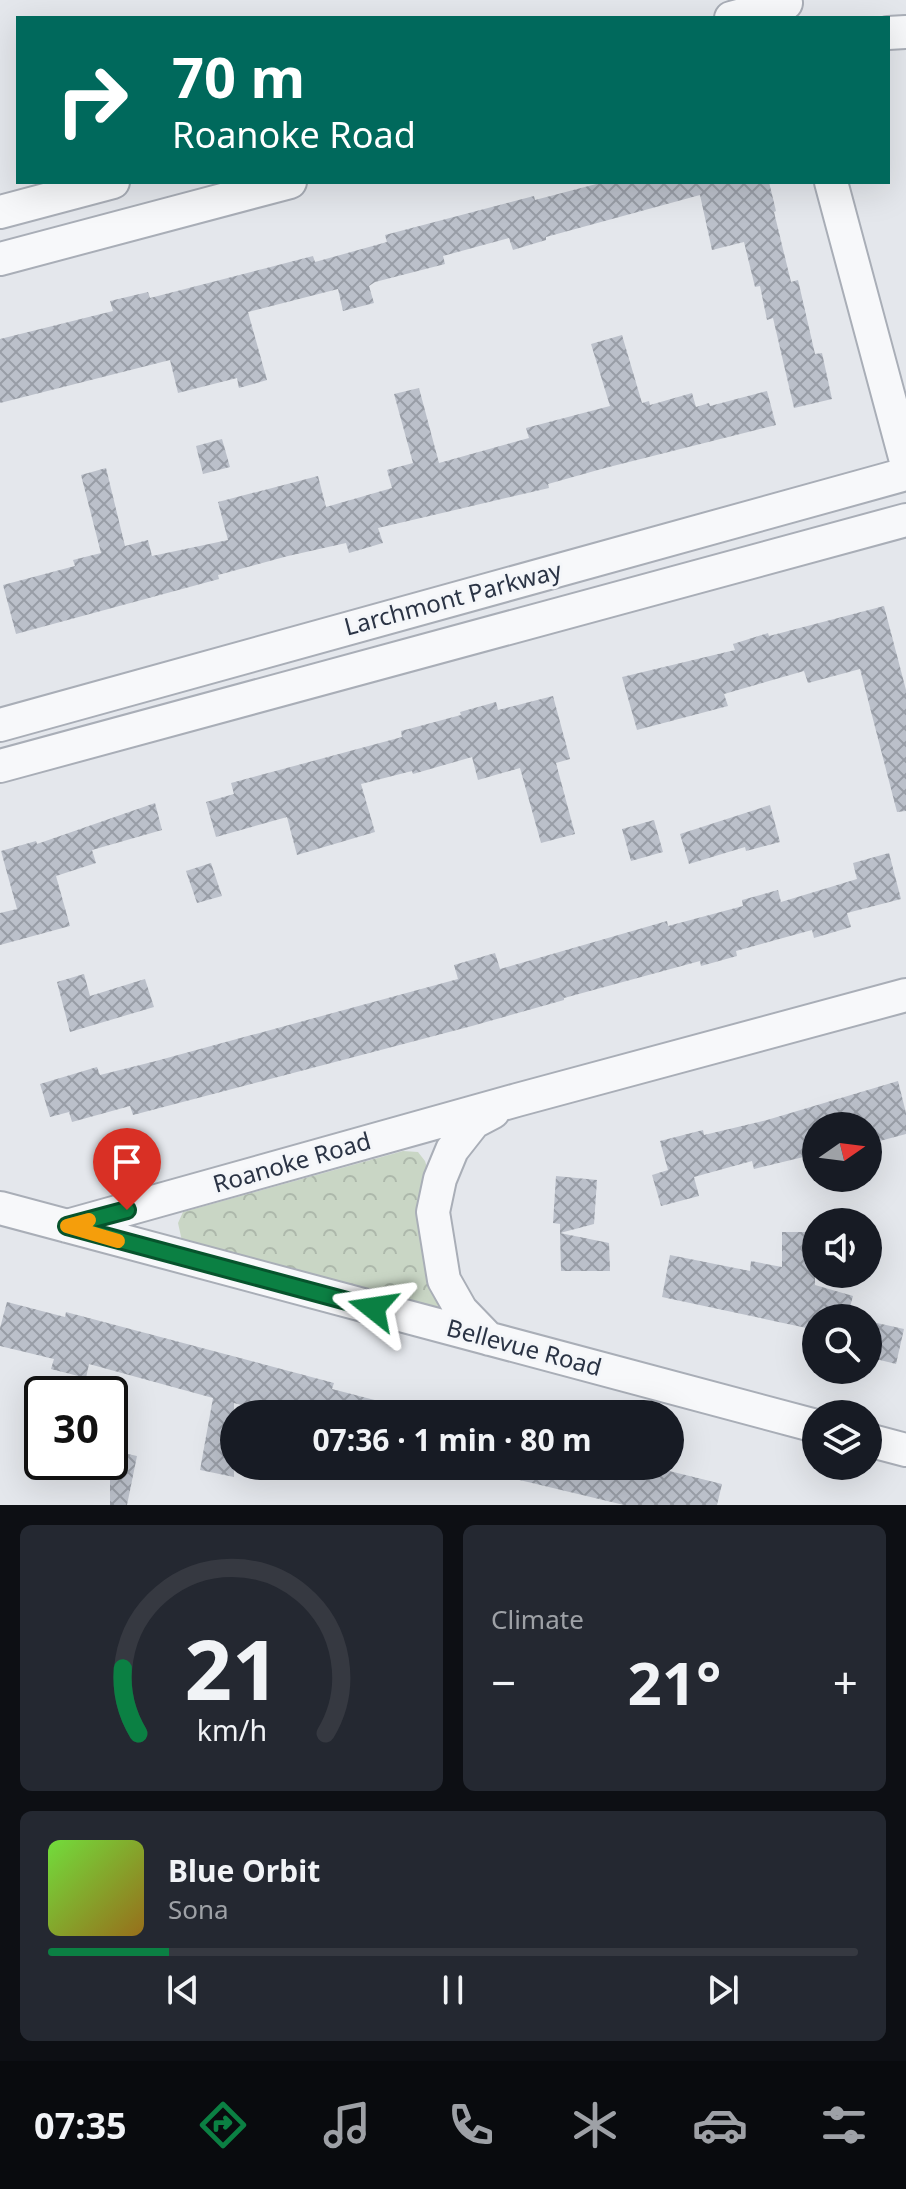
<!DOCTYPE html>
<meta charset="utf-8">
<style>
body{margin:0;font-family:"Noto Sans",sans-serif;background:#242831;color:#f1f3f6;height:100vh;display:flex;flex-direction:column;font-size:30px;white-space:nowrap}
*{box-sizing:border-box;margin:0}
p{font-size:26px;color:#9ea1a6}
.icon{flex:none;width:44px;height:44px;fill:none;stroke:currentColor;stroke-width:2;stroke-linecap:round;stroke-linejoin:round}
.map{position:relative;height:1505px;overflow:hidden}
.sheet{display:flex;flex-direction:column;gap:20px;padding:20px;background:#0d0f14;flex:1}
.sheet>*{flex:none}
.guide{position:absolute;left:16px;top:16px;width:874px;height:168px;border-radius:0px;box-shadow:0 8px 32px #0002;background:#00695c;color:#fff;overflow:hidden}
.needle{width:52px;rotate:76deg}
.controls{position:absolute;left:802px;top:1112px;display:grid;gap:16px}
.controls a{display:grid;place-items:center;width:80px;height:80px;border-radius:50%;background:#171b24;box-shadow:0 8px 32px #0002;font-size:40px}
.speed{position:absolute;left:24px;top:1376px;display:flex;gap:16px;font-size:40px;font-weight:700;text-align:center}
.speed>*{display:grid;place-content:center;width:104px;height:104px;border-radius:50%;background:#171b24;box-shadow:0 8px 32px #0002;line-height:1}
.speed .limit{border:4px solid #111;border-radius:12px;background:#fff;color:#111}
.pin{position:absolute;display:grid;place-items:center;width:68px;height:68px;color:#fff;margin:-82px -34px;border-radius:50% 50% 50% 0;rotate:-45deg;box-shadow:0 0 8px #0007}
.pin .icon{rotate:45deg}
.me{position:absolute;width:88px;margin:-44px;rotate:285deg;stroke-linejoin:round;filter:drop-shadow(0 0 6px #0008)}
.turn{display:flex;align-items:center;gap:28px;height:168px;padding:0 24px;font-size:36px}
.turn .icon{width:104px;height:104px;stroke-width:2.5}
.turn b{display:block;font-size:56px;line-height:68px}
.big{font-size:60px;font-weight:700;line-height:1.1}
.sheet .card{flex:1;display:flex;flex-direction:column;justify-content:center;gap:12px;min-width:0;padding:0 28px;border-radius:12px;background:#242831}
.sheet .dial{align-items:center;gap:0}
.dial svg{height:208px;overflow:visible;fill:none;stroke:#363941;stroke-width:7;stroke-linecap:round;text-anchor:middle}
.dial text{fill:#f1f3f6;stroke:none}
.song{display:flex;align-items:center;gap:24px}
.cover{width:96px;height:96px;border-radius:12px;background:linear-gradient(135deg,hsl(100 70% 55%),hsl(40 70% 35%))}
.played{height:8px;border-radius:4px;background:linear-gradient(90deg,#0b8043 15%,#363941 15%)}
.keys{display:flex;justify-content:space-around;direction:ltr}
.heat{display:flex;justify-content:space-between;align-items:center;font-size:44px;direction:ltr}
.sheet .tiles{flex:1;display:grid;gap:20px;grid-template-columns:1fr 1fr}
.card:last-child{grid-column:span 2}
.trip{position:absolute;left:220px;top:1400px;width:464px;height:80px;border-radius:40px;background:#171b24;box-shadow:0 8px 32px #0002;font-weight:700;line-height:80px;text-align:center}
.tab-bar{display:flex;height:128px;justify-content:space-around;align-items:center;background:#090b0e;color:#9ea1a6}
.tab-bar .icon{width:56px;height:56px}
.tab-bar .current{color:#0b8043}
.tab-bar b{font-size:36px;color:#f1f3f6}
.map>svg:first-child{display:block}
</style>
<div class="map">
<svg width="906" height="1505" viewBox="0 0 906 1505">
<defs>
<pattern id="park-crowns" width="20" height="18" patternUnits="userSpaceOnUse" patternTransform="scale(2)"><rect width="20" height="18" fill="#c9d6c5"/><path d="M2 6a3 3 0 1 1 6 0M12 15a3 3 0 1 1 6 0" fill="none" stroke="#adb8ab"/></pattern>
<pattern id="building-cross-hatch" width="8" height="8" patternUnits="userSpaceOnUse" patternTransform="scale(2)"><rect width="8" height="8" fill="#bbc0ca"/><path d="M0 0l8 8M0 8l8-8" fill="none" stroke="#989da6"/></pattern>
</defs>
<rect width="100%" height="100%" fill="#e4e7ec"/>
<!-- park -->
<path fill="url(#park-crowns)" d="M403 1151 418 1152 425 1161 429 1174 421 1212V1248L441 1315 182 1241 178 1223 183 1212Z"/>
<!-- building -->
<path fill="url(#building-cross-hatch)" d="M604 182H769L776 211 774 212 791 282 798 280 815 354 822 353 832 399 794 408 773 318 767 320 760 286 755 287 744 242 712 250 700 195 546 237V240L513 250 509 238 443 256 445 264 375 282 369 286 374 303 343 311 338 289 248 312 267 380 239 388 237 378 178 393 170 360 0 403V339L113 311 110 301 148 292 150 298 313 256 315 262 387 242 385 235 534 196 535 200Z
M622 335 642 403 649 401 650 405 692 393 696 407 709 403 710 406 767 391 776 425 605 468 548 484 549 488 378 528 383 543 349 553 346 543 288 556 218 575 219 579 16 634 3 585 75 566 73 560 101 553 81 475 106 468 125 546 148 540 152 556 228 540 218 502 318 476 326 507 392 488 387 470 413 463 394 394 419 388 439 463 529 438 526 428 610 406 591 344Z
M222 439 230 467 203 474 196 446Z
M884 606 906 690V811L897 812 860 669 808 683 804 671 724 694 728 706 637 730 622 677 735 650 733 644 768 633 769 636Z
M553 696 570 759 556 763 575 834 541 843 520 768 478 780 472 757 413 774 412 771 361 784 375 832 297 855 287 817 216 837 206 802 234 794 231 783 402 737 401 731 461 715 460 712 496 702 498 710Z
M155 803 162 830 92 850 96 863 56 876 70 926 0 945V913L17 909 1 851 36 841 37 844Z
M770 805 780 842 746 851 745 847 689 864 680 834Z
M654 820 663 852 631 861 622 829Z
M889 853 901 899 847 913 851 927 814 938 812 930 736 951 737 956 701 966 700 961 564 998V1000L472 1026 133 1115 130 1106 72 1122 69 1112 50 1117 40 1084 97 1067 100 1075 156 1061 458 979 454 965 495 953 500 969 667 921 668 926 743 906 742 900 778 890 781 902 857 879 853 863Z
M211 863 222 896 197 903 186 871Z
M84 974 90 996 145 979 154 1007 70 1032 57 982Z
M898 1081 906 1113V1134L876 1142 872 1126H816V1154L754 1169 752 1161 694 1177 699 1196 661 1206 652 1175 668 1170 660 1141 703 1130 704 1135 767 1120Z
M556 1176 597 1180 594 1224 560 1233V1224L553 1223Z
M782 1232H815V1285L853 1296 847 1318H816V1330L662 1297 670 1255 750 1271 751 1261 782 1267Z
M560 1233 609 1243 610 1271H561Z
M7 1302 65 1317 66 1312 334 1383 332 1389 394 1405 393 1414H275L234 1403V1477L200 1470 213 1398 89 1364 86 1378 51 1369 54 1359 0 1346V1328Z
M868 1321 904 1329 896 1364 868 1357Z
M110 1450 137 1456 127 1505H110Z
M500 1466H649L722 1484 717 1505H624L499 1475Z"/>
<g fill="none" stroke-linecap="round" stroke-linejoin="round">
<!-- street casing -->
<g stroke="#a9aeb7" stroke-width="36">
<path id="street" d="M731 18 786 3
M888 33 906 32
M831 182 906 461
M0 212 113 182
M0 259 290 182
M0 725 906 474
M0 766 906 520
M0 1208 816 1426
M67 1226 517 1100 906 995
M489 1339 461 1310 444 1280 433 1212 440 1179 452 1150 474 1122 493 1112
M868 1440 906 1450"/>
</g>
<!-- street -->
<use href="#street" stroke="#f7f8fa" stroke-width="32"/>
</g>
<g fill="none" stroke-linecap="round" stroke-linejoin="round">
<!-- route casing -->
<g stroke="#07532c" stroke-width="20">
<path id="route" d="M127 1210 67 1226 373 1308"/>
</g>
<!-- route -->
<use href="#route" stroke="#0b8043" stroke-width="14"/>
<!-- slow -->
<path stroke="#f59e0b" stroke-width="14" d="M89 1220 67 1226 118 1241"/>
</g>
<g text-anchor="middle" stroke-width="6" stroke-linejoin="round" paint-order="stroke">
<!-- street labels -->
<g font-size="24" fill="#2b3445" stroke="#f4f6f9">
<text transform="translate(453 599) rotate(-15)" y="8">Larchmont Parkway</text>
<text transform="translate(292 1163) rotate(-16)" y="8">Roanoke Road</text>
<text transform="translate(524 1348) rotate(15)" y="8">Bellevue Road</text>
</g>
</g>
</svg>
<div class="controls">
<a><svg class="needle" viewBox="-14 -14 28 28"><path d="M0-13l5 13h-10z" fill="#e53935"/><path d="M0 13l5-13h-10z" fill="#9ea1a6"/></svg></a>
<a><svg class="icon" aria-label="sound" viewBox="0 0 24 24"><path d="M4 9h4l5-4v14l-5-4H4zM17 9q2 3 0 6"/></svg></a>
<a><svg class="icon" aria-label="search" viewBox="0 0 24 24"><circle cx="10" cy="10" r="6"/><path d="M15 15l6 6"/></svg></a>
<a><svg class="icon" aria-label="layers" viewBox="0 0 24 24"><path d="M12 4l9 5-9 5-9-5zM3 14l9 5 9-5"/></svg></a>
</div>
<div class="speed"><div class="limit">30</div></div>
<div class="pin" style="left:127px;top:1210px;background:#d93025"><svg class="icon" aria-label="arrive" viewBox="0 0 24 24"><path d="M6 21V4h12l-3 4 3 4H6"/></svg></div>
<svg class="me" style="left:373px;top:1308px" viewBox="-20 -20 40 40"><path d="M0-17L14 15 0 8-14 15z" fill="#0b8043" stroke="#fff" stroke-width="4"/></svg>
<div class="trip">07:36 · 1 min · 80 m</div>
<div class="guide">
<div class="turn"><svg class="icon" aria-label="right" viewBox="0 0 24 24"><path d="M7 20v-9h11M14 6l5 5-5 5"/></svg><div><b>70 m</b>Roanoke Road</div></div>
</div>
</div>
<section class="sheet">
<div class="tiles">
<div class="card dial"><svg viewBox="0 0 100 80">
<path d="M14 69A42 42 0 1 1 86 69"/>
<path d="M14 69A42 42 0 0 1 8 44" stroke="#0b8043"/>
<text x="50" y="56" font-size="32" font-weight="700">21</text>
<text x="50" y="72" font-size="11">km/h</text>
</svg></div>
<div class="card"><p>Climate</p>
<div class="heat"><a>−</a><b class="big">21°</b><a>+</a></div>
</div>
<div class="card">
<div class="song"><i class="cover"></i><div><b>Blue Orbit</b><p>Sona</p></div></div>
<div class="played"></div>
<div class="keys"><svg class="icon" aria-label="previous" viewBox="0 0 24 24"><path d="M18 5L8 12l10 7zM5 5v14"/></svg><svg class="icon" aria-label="pause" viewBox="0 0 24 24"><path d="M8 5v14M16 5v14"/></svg><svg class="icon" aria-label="next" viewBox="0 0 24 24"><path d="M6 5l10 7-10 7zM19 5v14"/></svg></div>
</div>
</div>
</section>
<nav class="tab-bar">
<b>07:35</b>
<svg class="icon current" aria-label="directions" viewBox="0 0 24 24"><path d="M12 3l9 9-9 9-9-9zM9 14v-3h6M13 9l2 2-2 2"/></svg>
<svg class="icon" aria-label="music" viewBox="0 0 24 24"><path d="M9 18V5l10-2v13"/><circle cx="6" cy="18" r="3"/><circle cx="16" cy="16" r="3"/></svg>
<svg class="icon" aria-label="phone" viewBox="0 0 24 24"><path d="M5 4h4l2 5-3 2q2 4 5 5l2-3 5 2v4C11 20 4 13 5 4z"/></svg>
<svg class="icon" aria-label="climate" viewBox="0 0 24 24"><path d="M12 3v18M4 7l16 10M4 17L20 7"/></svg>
<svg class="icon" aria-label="car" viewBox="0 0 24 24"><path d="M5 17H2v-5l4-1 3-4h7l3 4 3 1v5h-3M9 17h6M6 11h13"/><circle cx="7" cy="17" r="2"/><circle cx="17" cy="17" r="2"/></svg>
<svg class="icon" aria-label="filters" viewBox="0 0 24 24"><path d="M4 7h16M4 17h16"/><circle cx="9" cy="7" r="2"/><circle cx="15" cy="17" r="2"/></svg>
</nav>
